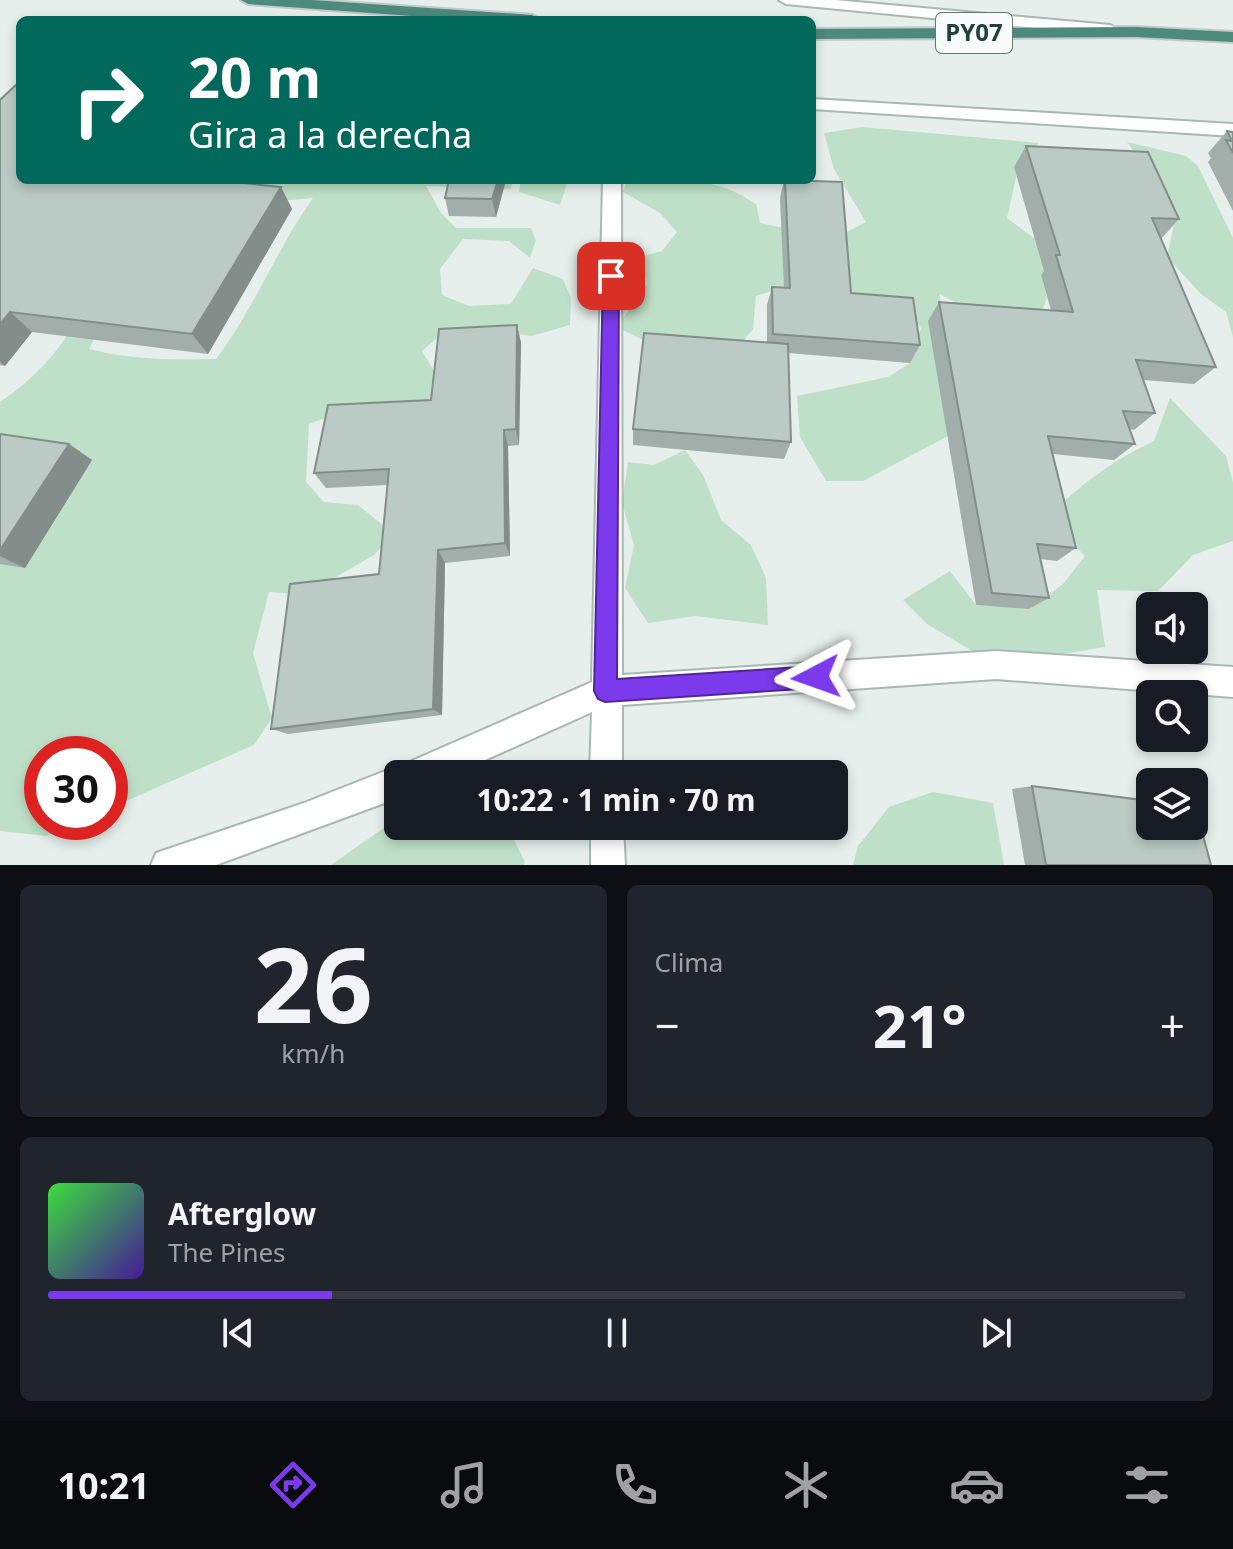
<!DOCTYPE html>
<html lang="es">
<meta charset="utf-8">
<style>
body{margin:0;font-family:"Noto Sans",sans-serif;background:#20242c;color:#f1f3f6;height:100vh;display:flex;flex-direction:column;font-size:30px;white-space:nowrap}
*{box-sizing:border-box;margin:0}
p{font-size:26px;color:#9ea1a6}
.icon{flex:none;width:44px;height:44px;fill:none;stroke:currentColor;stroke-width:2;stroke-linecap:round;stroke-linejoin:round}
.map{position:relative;height:865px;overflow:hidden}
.sheet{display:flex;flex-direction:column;gap:20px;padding:20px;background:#0d0f14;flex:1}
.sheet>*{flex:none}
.hud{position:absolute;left:16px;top:16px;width:800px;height:168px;border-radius:12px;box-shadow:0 4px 12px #0003;background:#00695c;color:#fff;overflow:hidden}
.tools{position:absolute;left:1136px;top:592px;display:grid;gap:16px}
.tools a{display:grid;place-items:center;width:72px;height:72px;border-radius:12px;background:#171b24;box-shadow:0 4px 12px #0003;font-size:40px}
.speed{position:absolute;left:24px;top:736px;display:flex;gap:16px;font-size:40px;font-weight:700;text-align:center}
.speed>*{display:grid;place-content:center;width:104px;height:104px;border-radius:50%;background:#171b24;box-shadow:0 4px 12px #0003;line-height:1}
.speed .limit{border:12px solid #d22;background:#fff;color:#111}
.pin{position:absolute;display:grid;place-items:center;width:68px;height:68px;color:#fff;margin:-34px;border-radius:16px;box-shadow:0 4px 12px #0006}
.me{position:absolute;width:88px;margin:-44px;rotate:266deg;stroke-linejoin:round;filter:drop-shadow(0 0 6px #0008)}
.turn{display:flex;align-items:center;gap:28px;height:168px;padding:0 40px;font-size:36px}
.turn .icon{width:104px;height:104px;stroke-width:2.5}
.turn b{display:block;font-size:56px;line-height:68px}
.big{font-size:60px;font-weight:700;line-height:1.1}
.sheet .widget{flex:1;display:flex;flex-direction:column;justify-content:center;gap:12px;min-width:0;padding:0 28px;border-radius:12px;background:#20242c}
.sheet .dial{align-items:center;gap:0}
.dial b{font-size:104px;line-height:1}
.song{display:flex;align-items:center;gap:24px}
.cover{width:96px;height:96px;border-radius:12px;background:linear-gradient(135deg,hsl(120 70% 55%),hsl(260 70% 35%))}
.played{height:8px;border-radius:4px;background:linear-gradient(90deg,#7c3aed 25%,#363941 25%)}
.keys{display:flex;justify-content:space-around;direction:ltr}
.heat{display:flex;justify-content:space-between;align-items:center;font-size:44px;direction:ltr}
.sheet .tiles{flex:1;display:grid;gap:20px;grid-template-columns:1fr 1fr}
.widget:last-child{grid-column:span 2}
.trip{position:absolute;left:384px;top:760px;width:464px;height:80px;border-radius:12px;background:#171b24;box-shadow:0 4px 12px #0003;font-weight:700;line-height:80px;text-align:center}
.dock{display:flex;height:128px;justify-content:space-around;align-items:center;background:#090b0e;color:#9ea1a6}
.dock .icon{width:56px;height:56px}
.dock .selected{color:#7c3aed}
.dock b{font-size:36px;color:#f1f3f6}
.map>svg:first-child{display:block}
</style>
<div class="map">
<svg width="1233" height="865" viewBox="0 0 1233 865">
<rect width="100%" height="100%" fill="#e6efeb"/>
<!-- green -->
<path fill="#bfe0c8" d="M862 127 1039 143 1021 156 1007 218 1070 265 1041 275 1047 297 1039 321 977 313 939 294 971 424 863 481H826L800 437 797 396 888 377 910 363 921 328 905 306 785 287 756 296 753 329 739 346 647 342 617 327 647 284 639 257 662 251 677 232 660 213 623 192 627 180C679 180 710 174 756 204L760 223 835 238 866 222 834 169 824 133Z
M1127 142 1186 156 1198 166 1233 238V337L1226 312 1201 294 1167 257 1177 211Z
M206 180H514L510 189 426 186 441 213 456 228H531L536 240 530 258 509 241 463 239 440 269 442 295 469 306 511 304 533 268 563 279 571 298 570 325 532 336 490 330 444 332 422 351 441 383 424 405 357 406 309 424 306 482 324 502 358 505 394 534 374 555 305 595 269 592 253 653 272 718 254 745 110 808V754H42V822H78L46 836 0 831V402C35 378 60 352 79 314L106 315 89 349C131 360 173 360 216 359 254 309 276 250 313 198L280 201Z
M521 180H568L560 205 519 192Z
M1170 398 1226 456 1233 483V541L1193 555 1158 591 1097 590 1105 647 996 665 927 624 903 600 950 571 976 605 1030 609 1063 584 1085 556 1047 518C1081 484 1110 462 1154 441Z
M685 450 703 475 721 520 751 545 766 578 768 625 695 616 648 623 625 588 634 545 622 503 628 462 654 465Z
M933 792 993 803 1004 865H853L858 846 889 807Z
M398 818V826H507L525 862 524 865H331Z"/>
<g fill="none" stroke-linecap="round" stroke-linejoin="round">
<!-- minor casing -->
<g stroke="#a8b8b2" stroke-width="4">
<path id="minor" d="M812 99 1233 124V136L812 109Z
M603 180H621L622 675 996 651 1233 667V697L996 679 622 705V774H590L592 712 454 774H398V798L216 865H151L156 853 304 803 398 766 404 769 407 763 592 682Z
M591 826H623L625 865H591Z"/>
</g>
<!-- tertiary casing -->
<g stroke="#a8b8b2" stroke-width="4">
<path id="tertiary" d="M779 0H835L1110 25 1118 30 1110 35 786 4Z"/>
</g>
<!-- trunk casing -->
<g stroke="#c2cac8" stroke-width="4">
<path id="trunk" d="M241 0H312L532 15 540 20H467L248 4Z
M1136 27 1233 32V42L1136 37 812 39V29Z"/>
</g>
<!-- minor -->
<use href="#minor" fill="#fff" fill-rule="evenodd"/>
<!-- tertiary -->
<use href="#tertiary" fill="#fff" fill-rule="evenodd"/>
<!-- trunk -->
<use href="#trunk" fill="#4c8a7c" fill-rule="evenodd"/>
</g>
<!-- wall -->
<path fill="#a1aea9" d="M0 100 20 180 281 187 292 209 208 354 32 332 5 366 0 365Z
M1227 131 1233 132V211L1208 162 1211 158 1208 153Z
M1026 146 1179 219 1161 239 1216 367 1194 384 1144 380 1155 413 1134 430 1130 429 1135 444 1114 460 1053 454 1076 548 1057 561 1040 559 1049 598 1029 609 976 605 928 321 939 302 1051 310 1041 275 1044 271 1014 167Z
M506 180 496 217 449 216 445 198Z
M784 180 851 293 920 345 910 363 788 353 791 442 784 459 633 445V429L767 343V305L772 287 784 288 780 198Z
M517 325 521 343 519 445 508 446 510 556 445 563 442 715 288 734 271 729 379 574 387 485 326 488 314 473 431 400Z
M0 434 69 444 92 460 25 568 0 564Z
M1032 786 1211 865H1025L1012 789Z"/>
<!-- shaded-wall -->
<path fill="#838d89" d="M498 180H506L496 217 492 199Z
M281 187 292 209 208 354 192 334Z
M10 312 32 332 5 366 0 362V324Z
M517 325 521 343 519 445 516 429Z
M504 430 508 446 510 556 505 543Z
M69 444 92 460 25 568 0 556V550Z
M438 550 445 563 442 715 433 709Z"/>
<!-- building -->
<path fill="#bbcac4" stroke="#838d89" stroke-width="2" d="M20 81V180H215L281 187 192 334 10 312 0 324V100Z
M1227 131 1233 132V153L1226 140 1232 141Z
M1026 146 1148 152 1179 219 1152 218 1216 367 1136 360 1155 413 1123 411 1135 444 1048 436 1076 548 1037 544 1049 598 992 593 939 302 1073 312 1056 255H1060Z
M449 180H498L492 199 445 198Z
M785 180 842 182 851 293 913 298 920 345 773 334 772 287 790 288Z
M517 325 516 429 504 430 505 543 438 550 433 709 271 729 290 584 379 574 389 469 314 473 328 405 431 400 439 329Z
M644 333 788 344 791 442 633 429Z
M0 434 69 444 0 550Z
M1032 786 1150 801V826H1194L1195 806 1211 865H1046Z"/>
<!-- route -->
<path fill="#7c3aed" stroke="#51269a" stroke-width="2" d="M611 270 619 276 617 679 816 666 824 669 827 677 824 685 816 688 605 702 598 699 594 691 603 276Z"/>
<g text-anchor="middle" stroke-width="8" stroke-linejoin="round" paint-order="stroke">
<!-- shield labels -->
<rect fill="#f7fbf9" stroke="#637a73" stroke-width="2" x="936" y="13" width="76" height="40" rx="6"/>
<g font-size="24" font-weight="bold" fill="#24423a">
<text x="974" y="41">PY07</text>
</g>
</g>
</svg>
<div class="tools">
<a><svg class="icon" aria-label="sound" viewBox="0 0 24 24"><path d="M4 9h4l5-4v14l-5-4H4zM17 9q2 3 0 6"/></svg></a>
<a><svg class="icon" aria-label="search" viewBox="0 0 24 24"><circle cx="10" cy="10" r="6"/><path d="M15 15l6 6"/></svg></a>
<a><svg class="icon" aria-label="layers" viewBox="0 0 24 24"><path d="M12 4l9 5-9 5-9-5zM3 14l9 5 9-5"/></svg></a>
</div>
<div class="speed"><div class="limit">30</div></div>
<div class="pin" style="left:611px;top:276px;background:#d93025"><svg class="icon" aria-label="arrive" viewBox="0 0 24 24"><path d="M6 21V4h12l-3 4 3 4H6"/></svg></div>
<svg class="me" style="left:816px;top:677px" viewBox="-20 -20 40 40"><path d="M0-17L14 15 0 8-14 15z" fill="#7c3aed" stroke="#fff" stroke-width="4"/></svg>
<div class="trip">10:22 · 1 min · 70 m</div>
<div class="hud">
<div class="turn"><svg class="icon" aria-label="right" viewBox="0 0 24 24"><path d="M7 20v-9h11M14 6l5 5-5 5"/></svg><div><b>20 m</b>Gira a la derecha</div></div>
</div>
</div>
<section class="sheet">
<div class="tiles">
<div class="widget dial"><b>26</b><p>km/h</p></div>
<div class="widget"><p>Clima</p>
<div class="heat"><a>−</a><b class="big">21°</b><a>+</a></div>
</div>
<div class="widget">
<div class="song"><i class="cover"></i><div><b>Afterglow</b><p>The Pines</p></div></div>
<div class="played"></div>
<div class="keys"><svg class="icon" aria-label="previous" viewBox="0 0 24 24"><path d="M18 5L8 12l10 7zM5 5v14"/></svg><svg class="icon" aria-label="pause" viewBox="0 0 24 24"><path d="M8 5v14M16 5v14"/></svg><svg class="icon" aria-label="next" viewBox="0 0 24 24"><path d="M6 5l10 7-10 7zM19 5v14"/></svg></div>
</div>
</div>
</section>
<nav class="dock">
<b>10:21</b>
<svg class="icon selected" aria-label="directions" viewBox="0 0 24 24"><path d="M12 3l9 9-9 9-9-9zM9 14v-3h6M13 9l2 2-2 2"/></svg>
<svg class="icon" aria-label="music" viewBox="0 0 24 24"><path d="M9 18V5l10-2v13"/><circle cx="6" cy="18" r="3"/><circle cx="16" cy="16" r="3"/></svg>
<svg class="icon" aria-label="phone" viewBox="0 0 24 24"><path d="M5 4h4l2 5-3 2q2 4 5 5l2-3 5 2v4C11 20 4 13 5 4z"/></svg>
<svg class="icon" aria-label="climate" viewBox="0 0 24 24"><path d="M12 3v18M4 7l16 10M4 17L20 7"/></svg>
<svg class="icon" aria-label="car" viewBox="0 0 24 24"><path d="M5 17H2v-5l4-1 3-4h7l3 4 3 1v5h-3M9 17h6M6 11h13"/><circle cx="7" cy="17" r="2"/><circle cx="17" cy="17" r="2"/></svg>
<svg class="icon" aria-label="filters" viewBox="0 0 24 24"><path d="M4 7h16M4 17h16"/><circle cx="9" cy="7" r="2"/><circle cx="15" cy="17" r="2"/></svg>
</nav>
